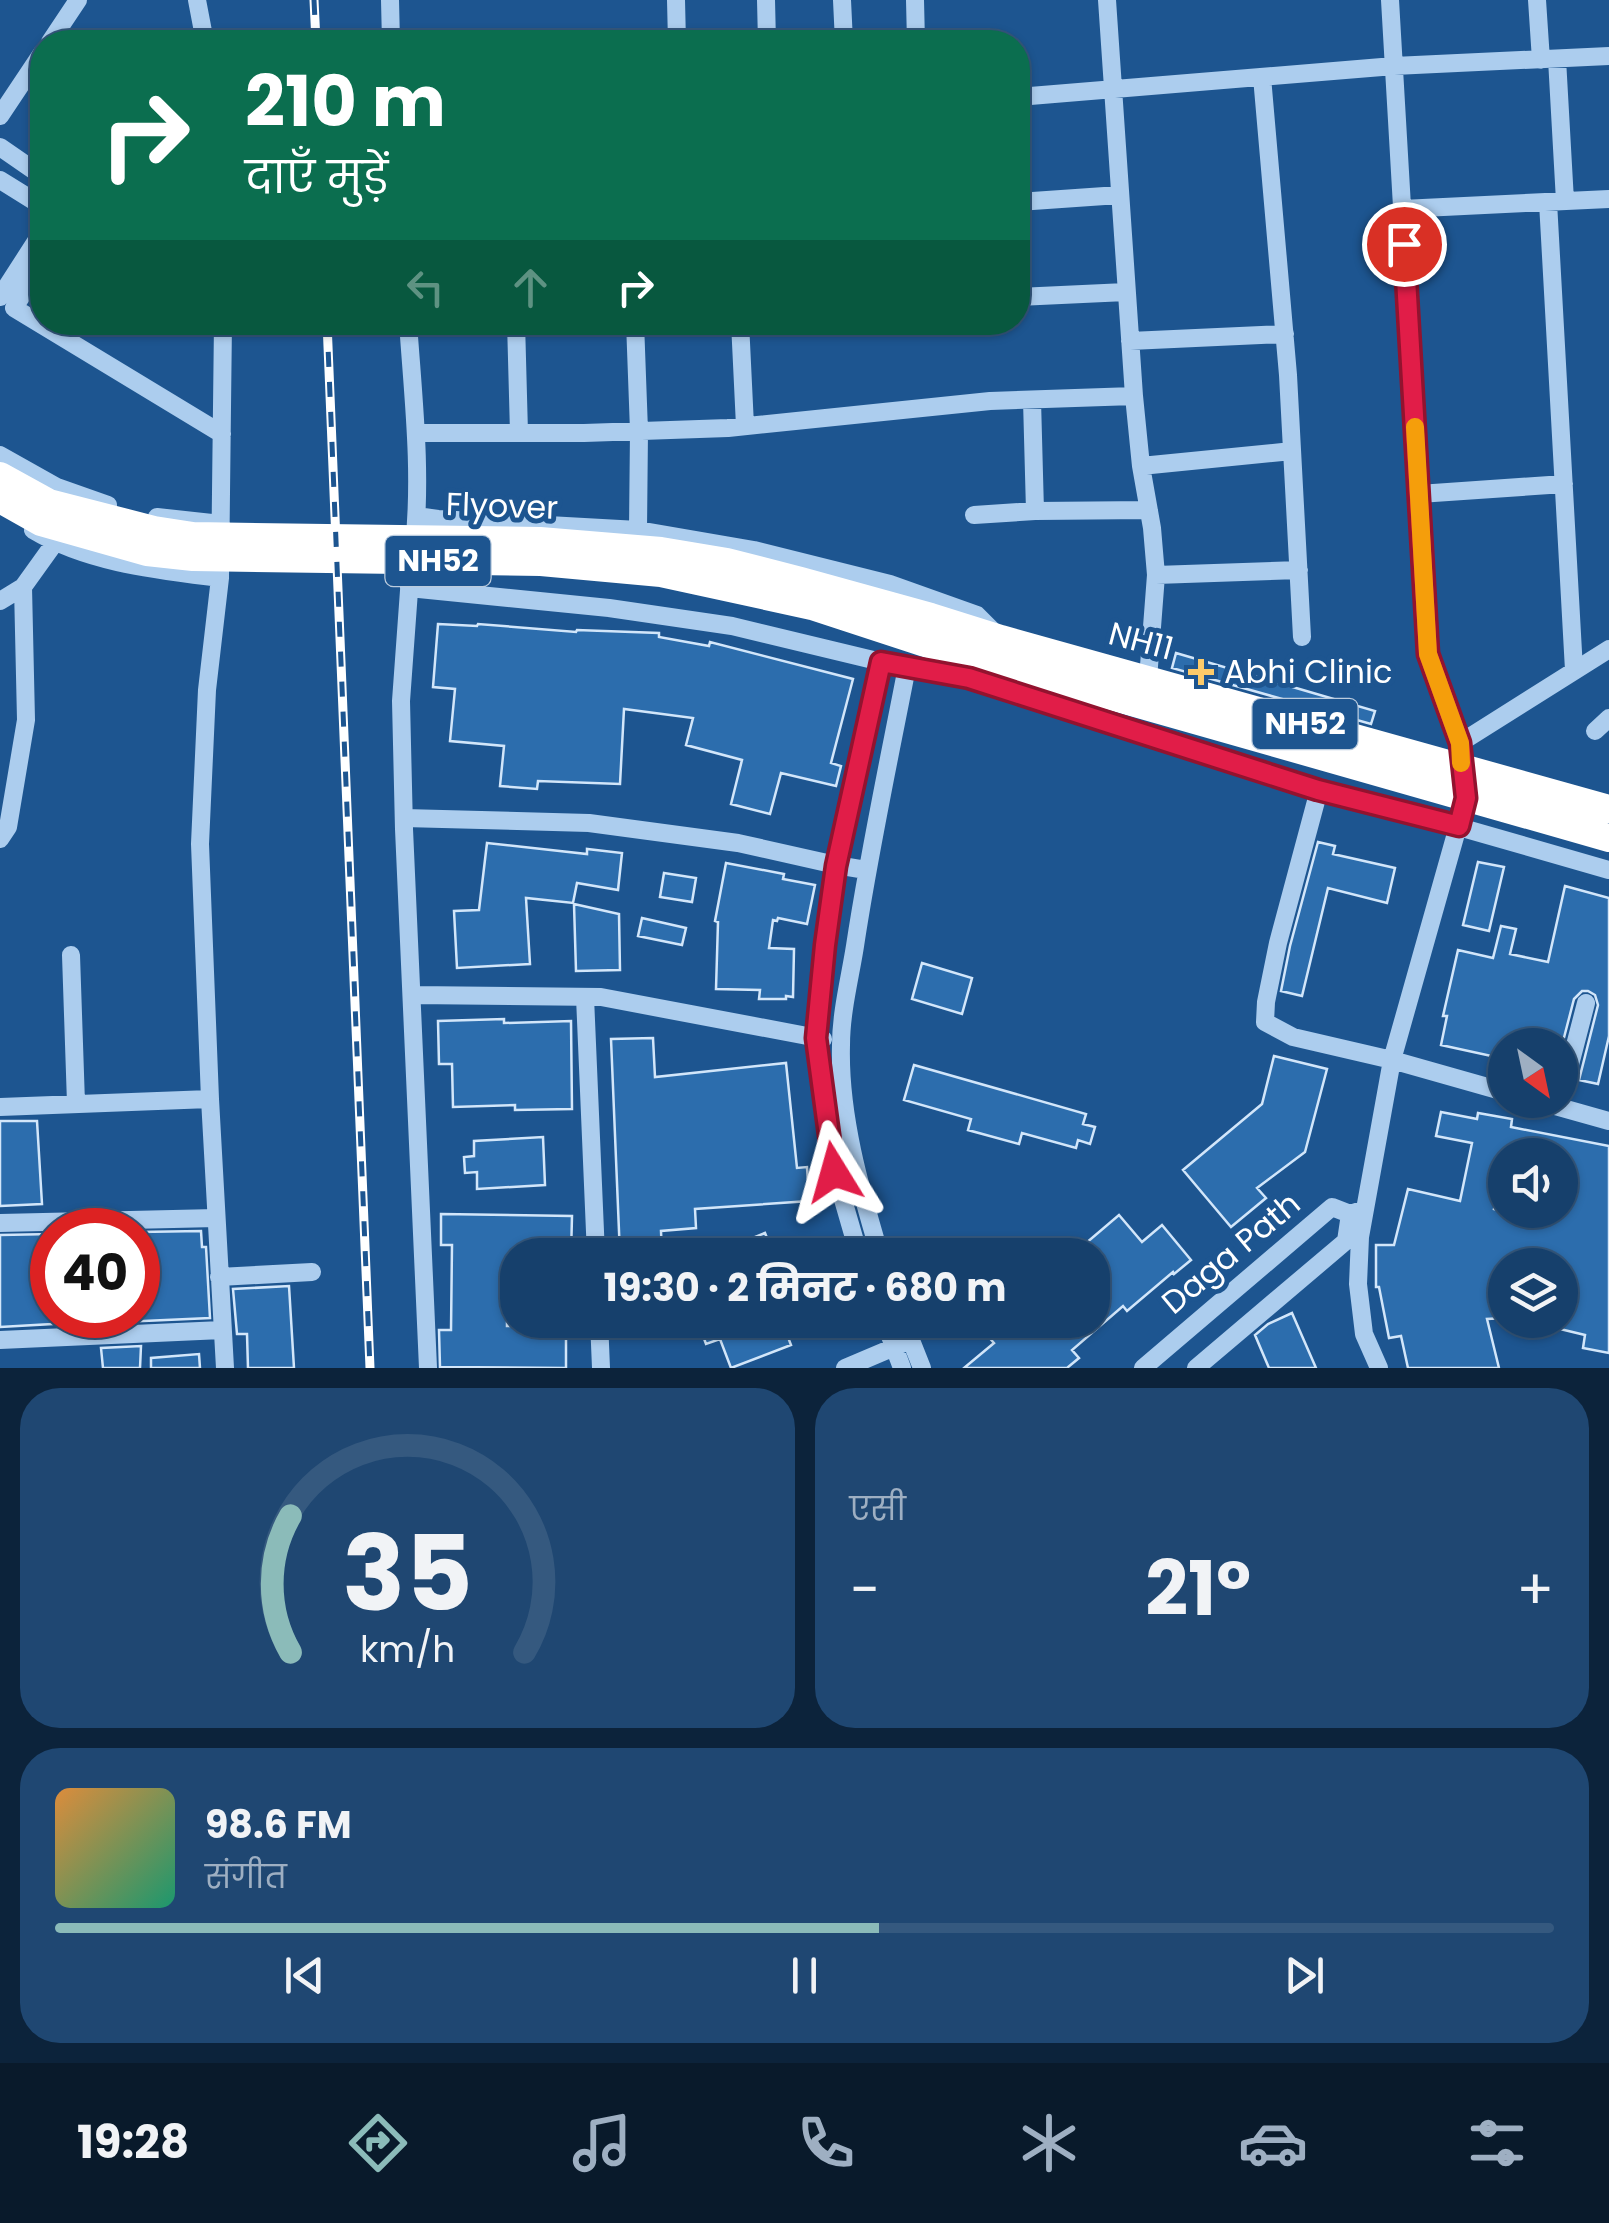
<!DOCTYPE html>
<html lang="hi">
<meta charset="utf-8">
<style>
body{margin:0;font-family:Poppins,"Noto Sans Devanagari",sans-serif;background:#1f4772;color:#f1f3f6;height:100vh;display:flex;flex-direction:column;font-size:38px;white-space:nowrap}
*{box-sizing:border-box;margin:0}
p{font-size:32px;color:#9eafc2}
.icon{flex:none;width:55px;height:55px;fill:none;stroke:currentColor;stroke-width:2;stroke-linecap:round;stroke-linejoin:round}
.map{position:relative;height:1368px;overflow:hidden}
.sheet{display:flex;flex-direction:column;gap:20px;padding:20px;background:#0c233b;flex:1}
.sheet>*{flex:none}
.hud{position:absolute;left:30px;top:30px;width:1000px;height:305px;border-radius:40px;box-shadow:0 2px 8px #0004,0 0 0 2px #35597f;background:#0b6e4f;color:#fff;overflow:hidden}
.needle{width:65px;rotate:147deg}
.tools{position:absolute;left:1488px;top:1028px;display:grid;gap:20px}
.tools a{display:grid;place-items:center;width:90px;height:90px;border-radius:50%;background:#16406c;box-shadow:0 2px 8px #0004,0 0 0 2px #35597f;font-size:50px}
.speed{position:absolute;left:30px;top:1208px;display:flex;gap:20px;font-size:50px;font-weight:700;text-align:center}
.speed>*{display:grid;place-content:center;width:130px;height:130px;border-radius:50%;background:#16406c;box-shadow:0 2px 8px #0004,0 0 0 2px #35597f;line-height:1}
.speed .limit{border:15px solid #d22;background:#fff;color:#111}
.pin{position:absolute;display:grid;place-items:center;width:85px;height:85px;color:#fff;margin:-42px;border:5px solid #fff;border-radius:50%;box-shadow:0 2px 10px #0007}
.me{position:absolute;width:110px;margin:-55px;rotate:352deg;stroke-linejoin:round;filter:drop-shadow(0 0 8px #0008)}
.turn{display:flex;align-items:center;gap:35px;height:210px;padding:0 50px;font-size:45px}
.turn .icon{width:130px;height:130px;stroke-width:2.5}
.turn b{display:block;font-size:70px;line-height:85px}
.lanes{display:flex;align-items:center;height:95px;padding:0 50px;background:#0003;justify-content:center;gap:50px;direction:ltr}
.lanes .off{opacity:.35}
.big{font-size:75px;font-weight:700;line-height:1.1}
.sheet .tile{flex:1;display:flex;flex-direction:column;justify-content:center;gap:15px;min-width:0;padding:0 35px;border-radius:40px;background:#1f4772}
.sheet .dial{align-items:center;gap:0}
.dial svg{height:260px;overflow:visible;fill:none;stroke:#35597f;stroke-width:7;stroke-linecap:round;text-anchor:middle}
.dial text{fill:#f1f3f6;stroke:none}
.song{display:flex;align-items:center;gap:30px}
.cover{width:120px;height:120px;border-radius:15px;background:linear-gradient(135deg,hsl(30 70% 55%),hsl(160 70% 35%))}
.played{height:10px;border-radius:5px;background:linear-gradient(90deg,#8bbbb9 55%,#35597f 55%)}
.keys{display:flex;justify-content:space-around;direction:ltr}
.heat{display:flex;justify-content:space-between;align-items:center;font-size:55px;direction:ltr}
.sheet .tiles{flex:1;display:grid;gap:20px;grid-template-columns:1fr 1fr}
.tile:last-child{grid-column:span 2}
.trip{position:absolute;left:500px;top:1238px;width:610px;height:100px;border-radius:40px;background:#16406c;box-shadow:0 2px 8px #0004,0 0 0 2px #35597f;font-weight:700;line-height:100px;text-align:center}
.tab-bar{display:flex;height:160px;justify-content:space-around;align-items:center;background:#091a2b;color:#9eafc2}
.tab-bar .icon{width:70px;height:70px}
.tab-bar .active{color:#8bbbb9}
.tab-bar b{font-size:45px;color:#f1f3f6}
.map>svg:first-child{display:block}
</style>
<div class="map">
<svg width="1609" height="1368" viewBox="0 0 1609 1368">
<rect width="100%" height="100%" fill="#1d5590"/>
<!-- building -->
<path fill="#2c6dad" stroke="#d2e6fa" stroke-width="2.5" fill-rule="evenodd" d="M438 624 477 626 478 624 576 632 577 630 659 633V637L709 646 710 642 853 679 831 763 841 766 836 786 781 773 770 814 731 804 742 760 686 745 693 718 624 709 620 784 538 781 537 789 500 786 504 746 450 741 455 689 433 687Z
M1176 653 1375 711 1371 724 1172 668Z
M1318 842 1335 846 1333 854 1395 868 1387 903 1328 888 1302 996 1281 991 1290 946Z
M487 843 587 854V849L622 853 618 890 577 883 573 903 526 898 530 964 457 968 454 911 479 910Z
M1478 862 1504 867 1489 931 1463 925Z
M726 863 784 874 783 879 815 885 807 924 778 918 777 921 773 920 769 948 794 949 793 997 786 996V999H759L760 990 716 989 718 922 715 921Z
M664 873 696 878 692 902 660 897Z
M1565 886 1609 898V1036L1598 1084 1579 1080 1598 1005 1595 995 1588 991H1582L1574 999 1560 1053V1045H1505V1059L1441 1045 1447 1016H1443L1458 950 1493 958 1501 926 1516 929 1510 954 1548 962Z
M574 904 619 914 620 970 576 971Z
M642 918 686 928 682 945 638 936Z
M922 963 972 978 962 1014 912 999Z
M504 1019V1023L571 1021 572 1109 515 1110V1105L453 1107 452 1064H439L438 1021Z
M653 1038 655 1077 786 1063 797 1168 807 1167 809 1201 695 1209 696 1228 661 1231 662 1255H620L611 1039Z
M1274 1056 1327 1069 1305 1152 1257 1188 1266 1198 1231 1227 1183 1170 1262 1104Z
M914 1065 1086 1114 1083 1124 1095 1127 1090 1144 1078 1140 1076 1148 1022 1133 1019 1144 968 1130 971 1119 904 1100Z
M1441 1112 1477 1119 1478 1113 1512 1119 1511 1127 1609 1146V1353L1583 1348 1585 1335 1560 1329V1265H1505V1318L1487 1319 1499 1368H1408L1401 1336 1389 1338 1379 1287H1376V1245H1394L1408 1189 1460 1201 1472 1143 1436 1136ZM1505 1155H1560V1217L1547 1215V1222L1494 1209Z
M0 1121H37L42 1204 0 1206Z
M543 1137 545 1185 477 1189V1172L465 1173 464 1157 474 1156V1141Z
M441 1214 572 1216 571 1255H518V1261H507V1326H566V1368L440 1367 439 1330H451L452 1245H441Z
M1119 1215 1142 1242 1162 1225 1191 1260 1174 1274 1173 1272 1127 1311 1123 1306 1072 1350 1079 1358 1067 1368H964L994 1343 986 1334 1002 1320H1092V1255H1072Z
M201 1231 202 1247H206L210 1318 99 1323V1315H138V1232Z
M765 1233 772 1250 798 1240 804 1255H711Z
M52 1234V1324L0 1327V1235Z
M289 1286 294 1368H248L247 1334H237L233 1289Z
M1292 1313 1316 1368H1269L1255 1335 1268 1324Z
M697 1320H814V1321L786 1332 791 1345 731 1368 720 1339 706 1344Z
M141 1346 140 1368H103L101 1348Z
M199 1354 200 1368H151V1358Z"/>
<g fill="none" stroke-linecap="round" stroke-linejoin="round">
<!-- minor -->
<path stroke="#accdee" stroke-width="18" d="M197 0 205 42
M390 0 391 42
M676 0 677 42
M766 0 767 42
M842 0 844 42
M915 0 916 42
M1107 0 1134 396 1141 466 1152 528 1156 575 1148 679
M1537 0 1541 60
M50 42 78 0
M1557 59 1565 201
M1262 77 1288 375 1302 637
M1018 97 1394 66 1609 56
M0 116 42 53
M0 147 42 176
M0 180 42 206
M1018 202 1119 195
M1548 202 1574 670
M1402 209 1609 199
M42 264 14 308 222 434
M0 297 42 232
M1018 297 1126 292
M223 322 220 578 207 690 200 844 210 1099 225 1368
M408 322C413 397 422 471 414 546
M516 322 519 433
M635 322 639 431 638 530
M740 322 745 426
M1130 341 1285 334
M1032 400 1035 511 1149 510
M417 433H584L728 428 990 401 1134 396
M0 455 57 487 108 505
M1141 466 1292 451
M1419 494 1564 484
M974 515 1035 511
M417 516 438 519 638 530 754 550 890 584 977 615 994 632
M157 517 221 524
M33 530C88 563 157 570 220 578
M1156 575 1299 570
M410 577 401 701 404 829 428 1368
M409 588 609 608 732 626 894 665 969 678 1319 790 1459 827 1609 870
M0 601 23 587 56 541
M1595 731 1609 718
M1460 743 1609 649
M1319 790 1278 943 1266 1002 1265 1022 1293 1037 1392 1060 1505 1092
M404 818 589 823 738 843 836 865 866 870
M0 839 8 827 26 720 23 587
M71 955 76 1103
M413 995 601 997 823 1039
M585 997 596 1255
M1534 1100 1609 1121
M0 1107 210 1099
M1559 1107 1586 1003
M0 1223 216 1218
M859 1255 835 1172 816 1038 825 945 836 865 881 661
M880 1255C860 1188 839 1115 841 1045 841 1012 850 978 855 946 869 853 889 760 907 667
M219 1277 312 1272
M599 1320 601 1368
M884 1320 902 1368
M903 1320 922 1368
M0 1340 222 1330
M845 1368 911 1340
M1143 1368 1332 1207 1350 1214 1365 1209
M1196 1368 1346 1241 1350 1214
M1379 1368 1364 1334 1358 1284 1360 1237 1392 1060 1466 798 1460 743 1428 654 1390 0"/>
<!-- highway -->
<path stroke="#fff" stroke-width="28" d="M0 476 49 503 154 530 193 536 540 541 661 551 727 562 801 581 931 617 1001 639 1609 809
M0 499 41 522 147 552 193 557 541 562 661 573 812 606 928 644 1609 838"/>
<!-- rail casing -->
<g stroke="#fff" stroke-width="9">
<path id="rail" d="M314 0 316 42
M327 322 370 1368"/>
</g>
<!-- rail -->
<use href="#rail" stroke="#1d5590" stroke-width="5" stroke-dasharray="15" stroke-linecap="butt"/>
</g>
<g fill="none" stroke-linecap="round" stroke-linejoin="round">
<!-- route casing -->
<g stroke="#92132f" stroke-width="25">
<path id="route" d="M834 1172 816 1038 825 945 836 866 881 662 969 678 1318 790 1459 826 1466 798 1460 743 1428 654 1404 244"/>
</g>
<!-- route -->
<use href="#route" stroke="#e11d48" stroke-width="18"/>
<!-- slow -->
<path stroke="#f59e0b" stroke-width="18" d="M1415 427 1428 654 1460 743 1461 763"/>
</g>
<!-- markers -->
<path fill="#fdcb6a" stroke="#1d5590" stroke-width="4" d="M1196 657h10v10h10v10h-10v10h-10v-10h-10v-10h10z"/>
<g text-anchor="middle" stroke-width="10" stroke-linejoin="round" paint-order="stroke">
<!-- shield labels -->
<g fill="#1d5590" stroke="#bbccde" stroke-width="2.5">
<rect x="385.5" y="536" width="105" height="50" rx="8"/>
<rect x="1252.5" y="699" width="105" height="50" rx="8"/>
</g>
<g font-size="30" font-weight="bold" fill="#fff">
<text x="438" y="571">NH52</text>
<text x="1305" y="734">NH52</text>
</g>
<!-- street labels -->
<g font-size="32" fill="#fff" stroke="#1d5590">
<text transform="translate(502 506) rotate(2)" y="11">Flyover</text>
<text transform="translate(1141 641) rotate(15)" y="11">NH11</text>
<text transform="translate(1231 1253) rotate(-40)" y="11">Daga Path</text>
</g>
<!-- poi labels -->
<g font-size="32" fill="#fff" stroke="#1d5590" text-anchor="start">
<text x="1224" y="683">Abhi Clinic</text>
</g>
</g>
</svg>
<div class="tools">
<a><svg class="needle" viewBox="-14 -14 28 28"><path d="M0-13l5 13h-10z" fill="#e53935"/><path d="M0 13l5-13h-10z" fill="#9eafc2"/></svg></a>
<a><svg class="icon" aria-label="sound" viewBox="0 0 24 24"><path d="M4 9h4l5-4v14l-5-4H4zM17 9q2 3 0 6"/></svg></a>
<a><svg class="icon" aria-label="layers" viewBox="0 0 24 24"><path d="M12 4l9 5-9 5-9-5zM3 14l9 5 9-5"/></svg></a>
</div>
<div class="speed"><div class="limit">40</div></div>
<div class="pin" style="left:1404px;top:244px;background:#d93025"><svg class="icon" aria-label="arrive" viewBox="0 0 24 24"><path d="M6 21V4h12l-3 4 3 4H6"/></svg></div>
<svg class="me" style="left:834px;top:1172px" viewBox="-20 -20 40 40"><path d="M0-17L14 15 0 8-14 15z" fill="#e11d48" stroke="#fff" stroke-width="4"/></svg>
<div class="trip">19:30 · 2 मिनट · 680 m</div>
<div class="hud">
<div class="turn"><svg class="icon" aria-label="right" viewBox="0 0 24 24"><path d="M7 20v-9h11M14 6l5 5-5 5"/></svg><div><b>210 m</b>दाएँ मुड़ें</div></div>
<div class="lanes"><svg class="icon off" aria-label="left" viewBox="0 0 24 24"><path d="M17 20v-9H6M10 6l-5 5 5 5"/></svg><svg class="icon off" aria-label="ahead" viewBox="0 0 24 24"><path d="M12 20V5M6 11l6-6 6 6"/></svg><svg class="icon" aria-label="right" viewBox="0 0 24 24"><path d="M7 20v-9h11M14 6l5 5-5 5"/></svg></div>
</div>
</div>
<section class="sheet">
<div class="tiles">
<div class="tile dial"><svg viewBox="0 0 100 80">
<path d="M14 69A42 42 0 1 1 86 69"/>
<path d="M14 69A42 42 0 0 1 14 27" stroke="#8bbbb9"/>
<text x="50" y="56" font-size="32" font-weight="700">35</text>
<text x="50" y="72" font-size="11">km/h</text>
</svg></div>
<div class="tile"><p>एसी</p>
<div class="heat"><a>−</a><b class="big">21°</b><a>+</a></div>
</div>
<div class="tile">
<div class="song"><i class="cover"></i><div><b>98.6 FM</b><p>संगीत</p></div></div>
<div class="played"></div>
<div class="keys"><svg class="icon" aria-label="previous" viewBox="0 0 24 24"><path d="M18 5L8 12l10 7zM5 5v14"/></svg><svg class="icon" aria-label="pause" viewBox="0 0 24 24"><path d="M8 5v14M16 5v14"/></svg><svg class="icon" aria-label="next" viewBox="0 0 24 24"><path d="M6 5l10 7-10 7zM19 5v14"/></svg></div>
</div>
</div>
</section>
<nav class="tab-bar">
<b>19:28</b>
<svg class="icon active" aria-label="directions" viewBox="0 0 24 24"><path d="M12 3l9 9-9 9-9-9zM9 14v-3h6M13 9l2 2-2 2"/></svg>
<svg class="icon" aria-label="music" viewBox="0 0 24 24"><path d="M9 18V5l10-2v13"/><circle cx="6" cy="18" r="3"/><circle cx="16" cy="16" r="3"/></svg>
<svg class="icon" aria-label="phone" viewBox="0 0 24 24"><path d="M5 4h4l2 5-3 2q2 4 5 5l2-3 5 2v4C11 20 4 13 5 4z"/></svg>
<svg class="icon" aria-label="climate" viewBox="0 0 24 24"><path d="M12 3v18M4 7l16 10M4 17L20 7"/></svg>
<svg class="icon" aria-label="car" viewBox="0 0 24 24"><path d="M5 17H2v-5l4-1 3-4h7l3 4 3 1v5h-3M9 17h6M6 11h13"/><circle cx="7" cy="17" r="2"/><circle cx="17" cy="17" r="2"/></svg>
<svg class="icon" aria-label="filters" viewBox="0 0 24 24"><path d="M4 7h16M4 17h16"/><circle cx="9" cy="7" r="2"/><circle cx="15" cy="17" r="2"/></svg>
</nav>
